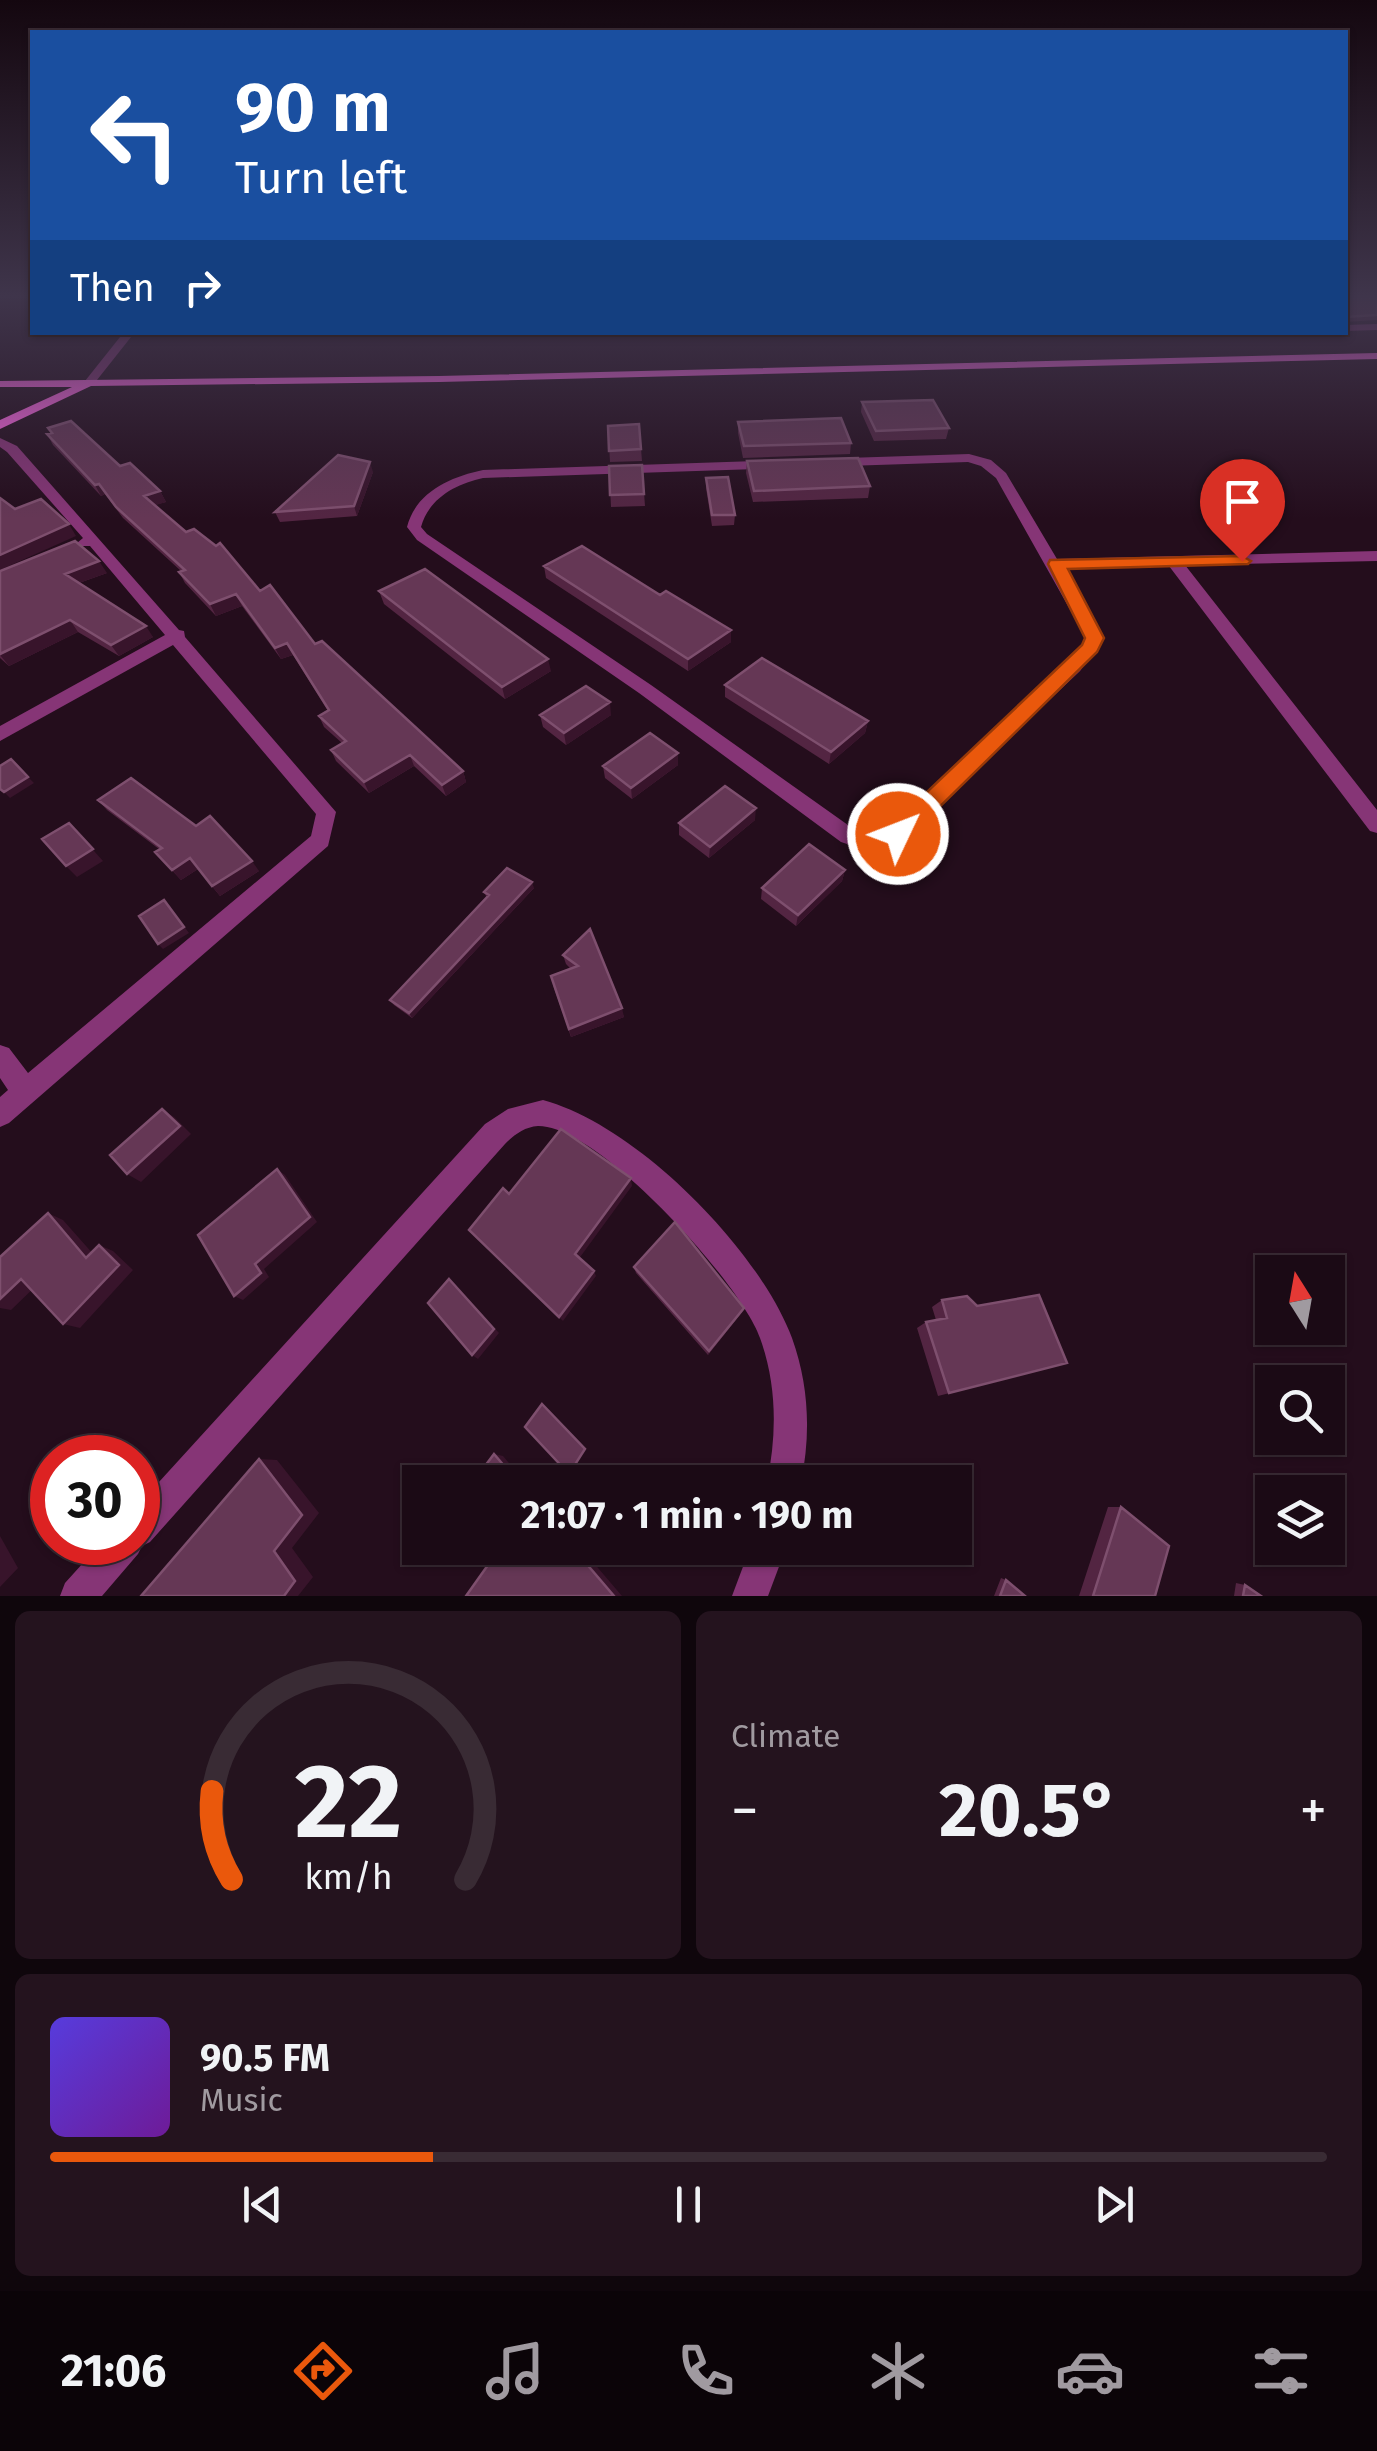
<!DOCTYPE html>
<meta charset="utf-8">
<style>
body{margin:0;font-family:"Fira Sans",sans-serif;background:#24131e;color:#f1f3f6;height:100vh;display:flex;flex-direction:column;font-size:38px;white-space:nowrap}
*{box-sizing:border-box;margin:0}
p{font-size:32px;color:#a09aa0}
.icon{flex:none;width:55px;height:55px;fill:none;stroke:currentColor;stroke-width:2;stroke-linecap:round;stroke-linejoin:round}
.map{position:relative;height:1596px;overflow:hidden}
.details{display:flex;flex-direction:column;gap:15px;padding:15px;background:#0f060c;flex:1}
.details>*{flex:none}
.guide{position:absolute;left:30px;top:30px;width:1318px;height:305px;border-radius:0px;box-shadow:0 2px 8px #0004,0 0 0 2px #392b34;background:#1a4fa0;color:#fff;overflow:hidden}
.needle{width:65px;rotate:349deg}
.fabs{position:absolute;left:1255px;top:1255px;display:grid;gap:20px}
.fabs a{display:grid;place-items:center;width:90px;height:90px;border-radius:0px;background:#1b0a15;box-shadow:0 2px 8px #0004,0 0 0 2px #392b34;font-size:50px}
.speed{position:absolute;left:30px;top:1435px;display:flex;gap:20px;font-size:50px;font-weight:700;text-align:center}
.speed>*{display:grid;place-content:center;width:130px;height:130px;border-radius:50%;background:#1b0a15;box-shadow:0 2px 8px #0004,0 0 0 2px #392b34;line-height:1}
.speed .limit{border:15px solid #d22;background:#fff;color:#111}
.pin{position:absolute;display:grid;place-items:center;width:85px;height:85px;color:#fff;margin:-102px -42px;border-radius:50% 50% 50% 0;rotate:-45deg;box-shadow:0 0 10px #0007}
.pin .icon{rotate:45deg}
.me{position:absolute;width:110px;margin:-55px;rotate:47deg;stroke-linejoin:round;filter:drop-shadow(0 0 8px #0008)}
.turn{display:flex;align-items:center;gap:35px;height:210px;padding:0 40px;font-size:45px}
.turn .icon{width:130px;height:130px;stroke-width:2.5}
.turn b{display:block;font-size:70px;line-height:85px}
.then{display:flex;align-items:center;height:95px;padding:0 40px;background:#0003;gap:20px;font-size:38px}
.big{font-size:75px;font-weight:700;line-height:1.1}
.details .tile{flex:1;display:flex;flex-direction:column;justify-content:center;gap:15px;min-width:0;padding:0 35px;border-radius:15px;background:#24131e}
.details .dial{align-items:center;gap:0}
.dial svg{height:260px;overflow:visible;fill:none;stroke:#392b34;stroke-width:7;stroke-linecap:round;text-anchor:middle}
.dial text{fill:#f1f3f6;stroke:none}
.song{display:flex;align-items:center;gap:30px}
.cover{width:120px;height:120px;border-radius:15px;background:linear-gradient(135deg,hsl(250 70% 55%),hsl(280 70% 35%))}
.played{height:10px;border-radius:5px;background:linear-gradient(90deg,#ea580c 30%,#392b34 30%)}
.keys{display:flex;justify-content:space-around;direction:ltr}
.heat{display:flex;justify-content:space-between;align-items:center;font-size:55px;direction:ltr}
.details .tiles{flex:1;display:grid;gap:15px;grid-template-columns:1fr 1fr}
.tile:last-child{grid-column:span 2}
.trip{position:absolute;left:402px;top:1465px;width:570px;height:100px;border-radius:0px;background:#1b0a15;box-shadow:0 2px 8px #0004,0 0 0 2px #392b34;font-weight:700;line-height:100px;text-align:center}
.dock{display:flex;height:160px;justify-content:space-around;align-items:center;background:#0b0408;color:#a09aa0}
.dock .icon{width:70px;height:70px}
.dock .active{color:#ea580c}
.dock b{font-size:45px;color:#f1f3f6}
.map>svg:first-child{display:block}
</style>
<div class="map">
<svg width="1377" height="1596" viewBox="0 0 1377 1596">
<rect width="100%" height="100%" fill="#240d1c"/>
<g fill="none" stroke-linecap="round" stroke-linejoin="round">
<!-- street -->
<path fill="#863576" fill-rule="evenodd" d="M1377 324V330L1345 331V325Z
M124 332H135L93 385H85V381Z
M0 438 17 446 179 630 184 631 185 637 336 812 328 846 9 1123 0 1127V1097L8 1090 0 1078V1045L9 1048 28 1073 311 836 316 814 173 645 0 741V726L165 635 90 546H79L77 543 83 538 7 452 0 447Z
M969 454 991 460 1006 473 1057 559 1377 551V561L1185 565 1377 810V833L1370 831 1169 566 1062 568 1103 638 1080 671 894 846 862 849 841 842 639 693 417 540 407 527C416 492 450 477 483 470ZM968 462 981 466 996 478 1086 638 1068 663 882 832 855 830 651 685 427 534 421 527C429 498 456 484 483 478Z
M543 1100C636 1125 758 1248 792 1338 809 1385 811 1434 801 1482H767C777 1434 777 1385 760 1338 741 1283 598 1125 538 1126 524 1127 514 1135 505 1144L150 1542 142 1546 138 1554 102 1596H60L65 1583 102 1542H138V1505L485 1124 508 1109Z
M750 1548H786L768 1596H732Z"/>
<!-- secondary -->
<path fill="#ff67e3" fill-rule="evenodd" d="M1377 353V359L439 382 91 386 0 429V420L72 387H0V381L439 376Z"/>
</g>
<!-- wall -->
<path fill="#532542" d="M1345 295H1377V320L1345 322Z
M862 402 949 428 946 439 874 441 861 412Z
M738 422 851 443 850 454 743 458 738 433Z
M639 424 642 461 610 462 608 426Z
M48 428 120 466 160 491 166 502 154 505 260 591 315 644 463 771 466 782 446 796 414 766 369 793 336 761 331 750 342 743 324 727 319 716 328 711 293 655 281 659 242 606 216 616 185 583 179 572 181 571 123 518 105 494 101 496 53 445 47 434 51 433Z
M747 461 870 486 868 498 753 502 746 473Z
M642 465 645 506 611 507 609 466Z
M373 472 357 516 280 522 275 512Z
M706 478 735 515 734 525 712 526 706 488Z
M544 566 731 630V642L688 671 546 578Z
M0 571 107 573 79 583 153 637 119 656 78 632 9 666 0 658Z
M379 591 551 671 505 699 384 604Z
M725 685 868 721 865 733 829 764 725 697Z
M540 715H611L566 745 543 727Z
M678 765 632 799 605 778 603 766Z
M98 800 259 871 220 896 198 869 181 880 155 852 159 849 107 810Z
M755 820 709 858 679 835V823Z
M845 870 842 881 796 926 761 899 762 888Z
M534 888 412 1018 394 1005 390 1000 487 898 484 892Z
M590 929 624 1017 571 1037 553 985 571 969 566 964 563 955Z
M634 1267 742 1312 708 1355 636 1273Z
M942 1300 977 1306 1067 1363 938 1396 917 1328 926 1322 936 1320 932 1307Z
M1108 1507H1121L1155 1596H1079Z
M1001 1578 1006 1580 1025 1596H994Z
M1236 1583 1245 1585 1261 1596H1234Z"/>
<!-- shaded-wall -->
<path fill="#38142b" d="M370 462 373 472 357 516 354 506Z
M99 484 105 494 101 496 95 485Z
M160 491 166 502 150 507 144 496Z
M69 524 76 536 0 570V555Z
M99 561 107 573 73 585 65 574Z
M236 594 242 606 216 616 210 604Z
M70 620 78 632 9 666 0 655Z
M146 626 153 637 119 656 111 645Z
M731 630V642L688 671V659Z
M287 643 293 655 281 659 275 648Z
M548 659 551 671 505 699 502 687Z
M610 702 611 715 566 745 564 733Z
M868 721 865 733 829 764 831 752Z
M678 753V765L632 799 631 788Z
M410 755 414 766 369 793 364 782Z
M463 771 466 782 446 796 442 785Z
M28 777 34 783 10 798 4 792Z
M756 808 755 820 709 858 710 847Z
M69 823 103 861 77 877 66 866Z
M190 858 198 869 181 880 172 870Z
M252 861 259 871 220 896 212 886Z
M845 870 842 881 796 926 798 915Z
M532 882 534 888 412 1018 409 1013Z
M169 906 189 933 163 949 158 944Z
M622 1008 624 1017 571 1037 569 1029Z
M162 1109 174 1117 191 1134 141 1182 127 1174Z
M277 1169 285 1175 317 1222 264 1269 269 1277 243 1300 234 1296 255 1264Z
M631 1178 632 1186 578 1260 575 1254Z
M48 1213 63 1220 102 1264 86 1258Z
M99 1245 113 1251 133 1270 80 1328 63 1324Z
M594 1271 596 1276 563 1321 559 1317Z
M21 1279 38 1284 11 1310 0 1308V1299Z
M449 1279 499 1333 478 1359 472 1355Z
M744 1308 742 1312 708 1355 709 1351Z
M494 1454 503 1456 525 1482H518Z
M259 1459 277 1460 319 1513 292 1548 313 1577 298 1596H284L274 1551Z
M0 1536 18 1568 0 1587Z
M573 1548H581L622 1596H614Z"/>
<!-- building -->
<path fill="#653755" stroke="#7e4f6e" stroke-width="2.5" d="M1345 295H1377V315L1345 317Z
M933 400 949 428 876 431 862 402Z
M841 418 851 443 744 446 738 422Z
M71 421 120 466 130 463 160 491 144 496 186 532 194 529 216 546 220 543 260 591 270 585 315 644 322 641 463 771 442 785 410 755 364 782 331 750 346 741 319 716 329 710 287 643 275 648 236 594 210 604 179 572 185 570 116 507 99 484 95 485 47 434 52 433 48 428Z
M639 424 641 449 609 451 608 426Z
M338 455 370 462 354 506 275 512Z
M858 458 870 486 754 491 747 461Z
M642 465 644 494 610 495 609 466Z
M728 477 735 515H712L706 478Z
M0 498 15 509 41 499 69 524 0 555Z
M75 541 99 561 65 574 146 626 111 645 70 620 0 654V571Z
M582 546 660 595 666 591 731 630 688 659 544 566Z
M425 569 548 659 502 687 379 591Z
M762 658 868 721 831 752 725 685Z
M586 686 610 702 564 733 540 715Z
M650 733 678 753 631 788 603 766Z
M11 759 28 777 4 792 0 789V766Z
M131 778 196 826 210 816 252 861 212 886 190 858 172 870 155 852 162 848 98 800Z
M725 786 756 808 710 847 679 823Z
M69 823 93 849 66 866 42 839Z
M809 844 845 870 798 915 762 888Z
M507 868 532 882 409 1013 390 1000 489 895 484 892Z
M164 900 184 927 158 944 139 916Z
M590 929 622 1008 569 1029 551 976 578 966 563 955Z
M162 1109 180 1126 127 1174 110 1155Z
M561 1129 631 1178 575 1254 594 1271 559 1317 469 1230 503 1188 509 1194Z
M277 1169 310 1217 255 1264 261 1273 234 1296 198 1235Z
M48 1213 86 1258 99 1245 119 1265 63 1324 21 1279 0 1299V1257Z
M675 1222 744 1308 709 1351 634 1267Z
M449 1279 494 1329 472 1355 428 1303Z
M1039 1295 1067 1363 949 1393 926 1322 947 1318 942 1300 967 1296 977 1306Z
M542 1404 585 1449 569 1474 525 1427Z
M494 1454 518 1482H473Z
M259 1459 302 1515 274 1551 295 1581 284 1596H141Z
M1121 1507 1169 1546 1155 1596H1093Z
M474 1548H573L614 1596H466L488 1565Z
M1006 1580 1025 1596H1000Z
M1245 1585 1261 1596H1243Z"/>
<!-- sky -->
<linearGradient id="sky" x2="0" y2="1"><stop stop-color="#14070f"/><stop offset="0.57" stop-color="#3f354b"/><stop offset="1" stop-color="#3f354b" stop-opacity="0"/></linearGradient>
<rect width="1377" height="519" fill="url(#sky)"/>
<!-- route -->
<path fill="#ea580c" stroke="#983908" stroke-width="2.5" d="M1242 556 1251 561 1248 564 1068 569 1104 638 1097 652 906 840H890V827L1082 645 1085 638 1048 564 1050 560Z"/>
</svg>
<div class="fabs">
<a><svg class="needle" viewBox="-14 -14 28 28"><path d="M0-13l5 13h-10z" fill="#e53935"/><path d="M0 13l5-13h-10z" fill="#a09aa0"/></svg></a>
<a><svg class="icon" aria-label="search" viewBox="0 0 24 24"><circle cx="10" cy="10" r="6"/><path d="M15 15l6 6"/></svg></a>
<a><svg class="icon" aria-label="layers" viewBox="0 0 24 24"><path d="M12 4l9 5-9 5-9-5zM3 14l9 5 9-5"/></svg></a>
</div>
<div class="speed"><div class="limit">30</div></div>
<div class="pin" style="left:1242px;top:561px;background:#d93025"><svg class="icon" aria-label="arrive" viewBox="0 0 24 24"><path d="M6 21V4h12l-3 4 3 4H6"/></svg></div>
<svg class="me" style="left:898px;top:834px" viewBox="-20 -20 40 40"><circle r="17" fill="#ea580c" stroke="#fff" stroke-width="3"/><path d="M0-11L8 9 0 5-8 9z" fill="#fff"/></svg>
<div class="trip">21:07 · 1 min · 190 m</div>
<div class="guide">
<div class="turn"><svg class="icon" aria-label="left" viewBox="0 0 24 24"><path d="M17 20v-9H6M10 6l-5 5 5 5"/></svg><div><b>90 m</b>Turn left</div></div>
<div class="then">Then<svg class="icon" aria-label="right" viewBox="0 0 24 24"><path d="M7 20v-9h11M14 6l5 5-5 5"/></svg></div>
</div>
</div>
<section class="details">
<div class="tiles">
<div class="tile dial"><svg viewBox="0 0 100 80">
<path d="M14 69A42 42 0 1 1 86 69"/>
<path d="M14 69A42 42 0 0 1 8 42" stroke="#ea580c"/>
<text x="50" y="56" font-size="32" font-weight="700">22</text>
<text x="50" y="72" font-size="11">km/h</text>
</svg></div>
<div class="tile"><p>Climate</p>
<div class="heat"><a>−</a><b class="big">20.5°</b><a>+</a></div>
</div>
<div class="tile">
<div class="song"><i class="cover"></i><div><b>90.5 FM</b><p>Music</p></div></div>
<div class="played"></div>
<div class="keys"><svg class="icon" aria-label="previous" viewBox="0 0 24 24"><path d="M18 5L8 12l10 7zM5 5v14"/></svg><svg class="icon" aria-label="pause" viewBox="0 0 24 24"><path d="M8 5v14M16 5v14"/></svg><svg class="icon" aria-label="next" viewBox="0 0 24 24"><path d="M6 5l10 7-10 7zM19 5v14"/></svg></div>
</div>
</div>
</section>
<nav class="dock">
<b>21:06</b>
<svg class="icon active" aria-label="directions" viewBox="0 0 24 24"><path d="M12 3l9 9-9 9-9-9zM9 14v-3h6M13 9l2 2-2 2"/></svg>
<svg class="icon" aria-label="music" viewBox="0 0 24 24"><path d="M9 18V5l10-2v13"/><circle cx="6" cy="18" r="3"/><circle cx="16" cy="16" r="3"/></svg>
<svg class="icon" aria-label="phone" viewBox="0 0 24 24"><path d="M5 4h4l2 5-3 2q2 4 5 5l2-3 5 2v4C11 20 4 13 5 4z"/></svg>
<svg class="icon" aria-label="climate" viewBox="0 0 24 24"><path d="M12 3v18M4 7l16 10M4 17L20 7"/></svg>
<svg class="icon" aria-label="car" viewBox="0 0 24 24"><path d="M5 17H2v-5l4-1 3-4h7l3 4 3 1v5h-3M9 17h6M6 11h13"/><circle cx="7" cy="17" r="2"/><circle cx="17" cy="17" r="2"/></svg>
<svg class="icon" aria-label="filters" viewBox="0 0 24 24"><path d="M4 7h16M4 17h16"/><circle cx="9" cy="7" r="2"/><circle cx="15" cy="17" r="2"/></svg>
</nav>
